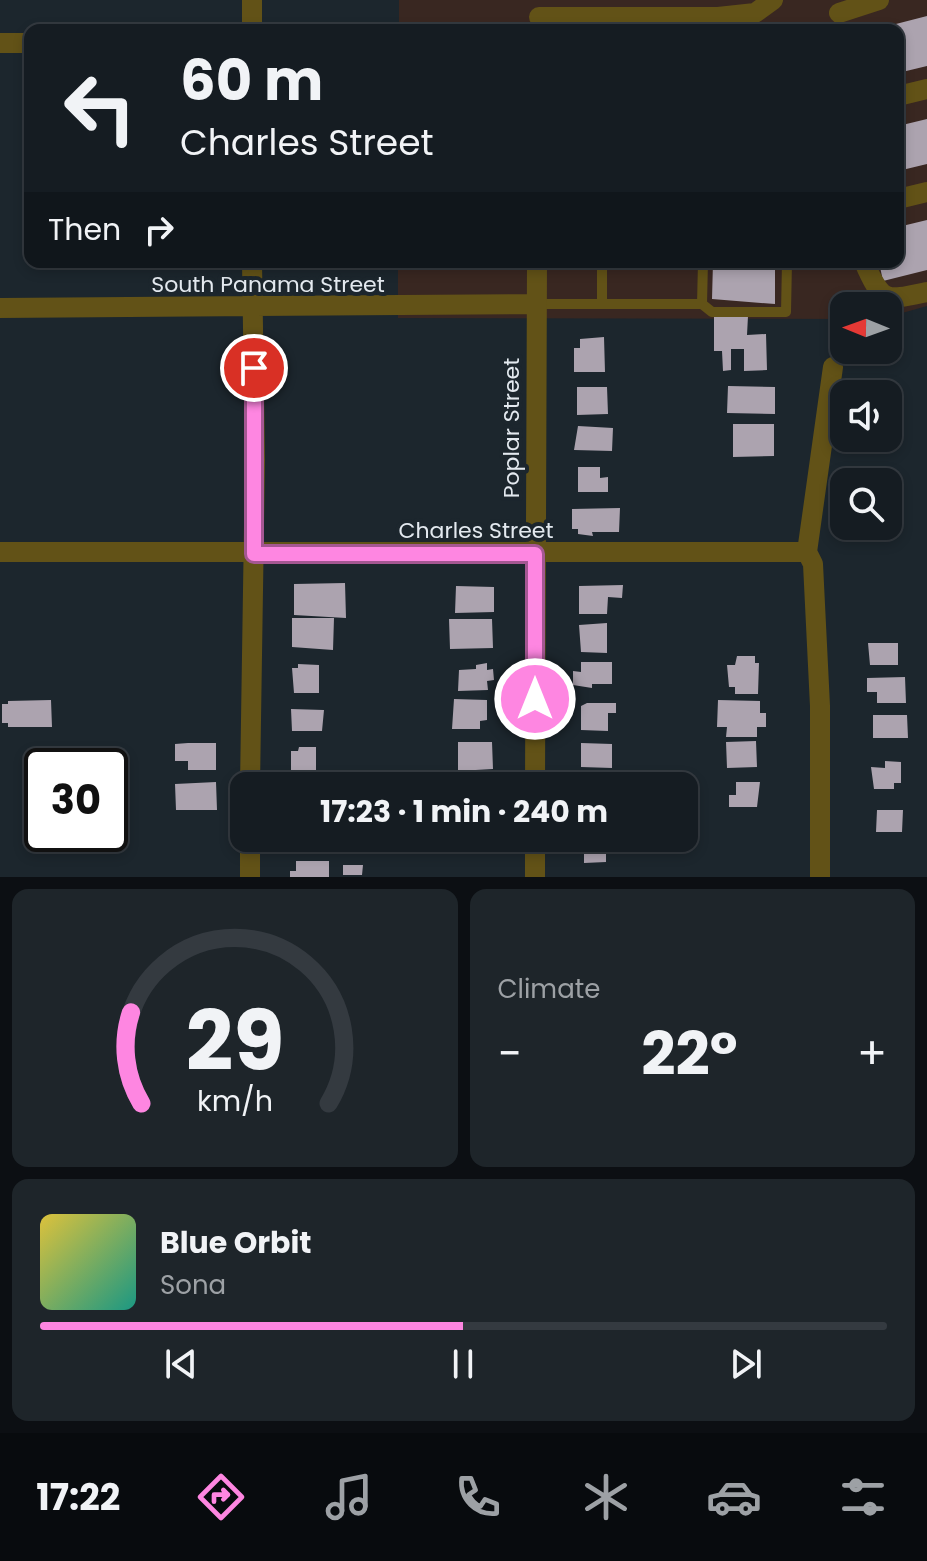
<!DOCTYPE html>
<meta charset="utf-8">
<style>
body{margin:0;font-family:Poppins,sans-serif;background:#1e252a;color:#f1f3f6;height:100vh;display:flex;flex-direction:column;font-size:30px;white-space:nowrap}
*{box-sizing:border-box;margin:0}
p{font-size:26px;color:#9da1a5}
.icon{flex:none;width:44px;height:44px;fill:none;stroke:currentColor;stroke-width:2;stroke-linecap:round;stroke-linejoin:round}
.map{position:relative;height:877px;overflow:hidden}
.details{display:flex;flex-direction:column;gap:12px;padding:12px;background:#0c0f13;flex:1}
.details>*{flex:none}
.hud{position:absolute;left:24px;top:24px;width:880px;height:244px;border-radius:16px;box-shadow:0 4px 12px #0003,0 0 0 2px #343a40;background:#151c22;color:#f1f3f6;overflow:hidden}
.needle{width:52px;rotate:271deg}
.fabs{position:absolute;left:830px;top:292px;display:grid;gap:16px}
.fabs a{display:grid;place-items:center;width:72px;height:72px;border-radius:16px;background:#151c22;box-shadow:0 4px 12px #0003,0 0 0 2px #343a40;font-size:40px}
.speed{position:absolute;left:24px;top:748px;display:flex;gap:16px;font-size:40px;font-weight:700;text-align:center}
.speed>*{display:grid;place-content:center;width:104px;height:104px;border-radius:50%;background:#151c22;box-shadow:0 4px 12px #0003,0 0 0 2px #343a40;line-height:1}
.speed .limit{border:4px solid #111;border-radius:12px;background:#fff;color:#111}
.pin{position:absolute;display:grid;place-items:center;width:68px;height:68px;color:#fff;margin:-34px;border:4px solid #fff;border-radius:50%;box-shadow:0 2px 8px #0007}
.me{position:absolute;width:88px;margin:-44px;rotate:0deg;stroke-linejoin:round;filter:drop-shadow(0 0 6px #0008)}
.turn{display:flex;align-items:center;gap:28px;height:168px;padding:0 24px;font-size:36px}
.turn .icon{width:104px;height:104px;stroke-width:2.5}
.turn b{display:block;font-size:56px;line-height:68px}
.then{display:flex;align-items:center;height:76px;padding:0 24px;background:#0003;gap:16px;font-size:30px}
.big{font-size:60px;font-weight:700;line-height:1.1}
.details .card{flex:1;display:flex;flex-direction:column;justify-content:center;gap:12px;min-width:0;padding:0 28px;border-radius:16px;background:#1e252a}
.details .dial{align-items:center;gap:0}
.dial svg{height:208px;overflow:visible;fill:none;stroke:#343a40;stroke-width:7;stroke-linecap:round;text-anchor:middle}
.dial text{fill:#f1f3f6;stroke:none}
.song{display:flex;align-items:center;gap:24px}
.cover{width:96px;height:96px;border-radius:12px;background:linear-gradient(135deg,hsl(50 70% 55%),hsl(170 70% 35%))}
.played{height:8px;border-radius:4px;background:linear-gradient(90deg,#fe86e1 50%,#343a40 50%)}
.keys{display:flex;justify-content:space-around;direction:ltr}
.heat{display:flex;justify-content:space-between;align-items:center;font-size:44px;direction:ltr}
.details .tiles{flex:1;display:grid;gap:12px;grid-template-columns:1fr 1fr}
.card:last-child{grid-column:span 2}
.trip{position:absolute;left:230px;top:772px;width:468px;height:80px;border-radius:16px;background:#151c22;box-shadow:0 4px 12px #0003,0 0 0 2px #343a40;font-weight:700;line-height:80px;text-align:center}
.dock{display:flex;height:128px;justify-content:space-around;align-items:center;background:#080b0e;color:#9da1a5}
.dock .icon{width:56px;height:56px}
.dock .selected{color:#fe86e1}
.dock b{font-size:36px;color:#f1f3f6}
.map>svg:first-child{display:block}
</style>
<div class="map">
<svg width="927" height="877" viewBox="0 0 927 877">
<rect width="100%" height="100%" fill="#1c262d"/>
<!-- commercial -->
<path fill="#392721" d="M399 0H927V306L888 317V306H844V319L398 318V262H898V30H399Z"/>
<!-- building -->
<path fill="#aca3af" d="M927 16V66L898 73V30H893L892 25Z
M927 119V164L898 171V126Z
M927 220V270L883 281 879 262H898V227Z
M713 262H775V304L712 299Z
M748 316 747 335 766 334 767 370 744 371V349H731V370L723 371 722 351H714V317Z
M604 337 605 372H574V348H580V339Z
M728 386 775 387V414L727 413Z
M577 387H607L608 414 577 415Z
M733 424H774V456L733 457Z
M578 426 613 428 612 451 574 450Z
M578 467H600V478L608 477V492H578Z
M620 508 619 532H592L593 536 578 534V529H572V509Z
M345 583 346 618 294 615V584Z
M623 585 622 598 608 597 607 614H579V586Z
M456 586 494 587V612L455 613Z
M292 618H334L333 650 292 647Z
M449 619H492L493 648 450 649Z
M607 623V653L581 652 579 625Z
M868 643H898V665H870Z
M737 656H755V663H759L758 694H735V687H729L727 665H735Z
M581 662H612V684H592V688L573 685V671L581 672Z
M487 663V670L493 669 494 680 487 681 488 690 458 691 459 670 476 669V665Z
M298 664 319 665V693H294L292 668H298Z
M905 677 906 703H877V692H867V678Z
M454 699 487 700V720L480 721V729H452Z
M51 700 52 727H8V723H2V704H8V701Z
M718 700 760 701V713H766V727H757V737H726L727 727H717Z
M587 703H616V713H608V731L581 730V706Z
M291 709 324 710 322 731H292Z
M873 715H907L908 738H873Z
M756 741 757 767 727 768 726 742Z
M458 742H492L493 769 458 771Z
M188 743H216V770H188V761H175V744Z
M581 743 612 744V768L581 767Z
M299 747H316V774H299V770H291V751H298Z
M885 761 901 762V783H894V789H874L871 767 885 768Z
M216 782 217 810H176L175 784Z
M439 782H486V786H439Z
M736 782H760L757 807H729V795H736Z
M877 810H903L902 832H876Z
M296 838H334V846L296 847Z
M446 838H488V847L446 850Z
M574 838H627V853L606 854V862L584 863V854L574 851Z
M296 861H329V877H290V871H296Z
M343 865H363L362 875H343Z"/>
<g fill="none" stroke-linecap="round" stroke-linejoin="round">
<!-- service -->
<path stroke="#625217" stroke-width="10" d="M602 262V303
M537 304H702L712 312H786L787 262
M702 304 703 262"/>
<!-- minor -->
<path stroke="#625217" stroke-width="20" d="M839 13 879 0
M539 17H718L755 13 773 0
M252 30V0
M0 43H30
M898 96 927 89
M898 199 927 192
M864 262C882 303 885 301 927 292
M0 308 537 304
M0 552H807
M250 786 255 460 252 262
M535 786 537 262
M250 838V877
M535 838V877
M820 877V706L813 564 807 552 833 367"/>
</g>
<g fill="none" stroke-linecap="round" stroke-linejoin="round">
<!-- route casing -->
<g stroke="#a55792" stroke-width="20">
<path id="route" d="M254 368V554H535V699"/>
</g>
<!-- route -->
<use href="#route" stroke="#fe86e1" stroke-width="14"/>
</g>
<g text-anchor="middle" stroke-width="8" stroke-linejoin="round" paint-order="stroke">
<!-- street labels -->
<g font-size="22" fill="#e3e9ef" stroke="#1c262d">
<text x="268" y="292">South Panama Street</text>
<text transform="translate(511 428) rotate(-90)" y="8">Poplar Street</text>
<text x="476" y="538">Charles Street</text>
</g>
</g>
</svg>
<div class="fabs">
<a><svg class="needle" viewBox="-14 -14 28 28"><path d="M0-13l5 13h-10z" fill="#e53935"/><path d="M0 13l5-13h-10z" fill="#9da1a5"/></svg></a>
<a><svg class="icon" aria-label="sound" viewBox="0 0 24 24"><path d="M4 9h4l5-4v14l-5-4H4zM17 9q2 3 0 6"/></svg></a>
<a><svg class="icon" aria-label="search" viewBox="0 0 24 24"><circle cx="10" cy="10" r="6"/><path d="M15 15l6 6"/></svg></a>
</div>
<div class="speed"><div class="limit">30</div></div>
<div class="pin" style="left:254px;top:368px;background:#d93025"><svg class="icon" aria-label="arrive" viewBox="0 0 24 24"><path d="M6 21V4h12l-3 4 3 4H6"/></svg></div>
<svg class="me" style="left:535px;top:699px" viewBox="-20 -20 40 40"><circle r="17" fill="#fe86e1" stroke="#fff" stroke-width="3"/><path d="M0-11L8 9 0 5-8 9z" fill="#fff"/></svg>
<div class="trip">17:23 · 1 min · 240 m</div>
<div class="hud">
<div class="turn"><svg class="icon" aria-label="left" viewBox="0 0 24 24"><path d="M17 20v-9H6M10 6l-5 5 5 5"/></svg><div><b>60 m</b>Charles Street</div></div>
<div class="then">Then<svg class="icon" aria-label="right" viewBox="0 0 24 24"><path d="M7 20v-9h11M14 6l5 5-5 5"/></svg></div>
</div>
</div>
<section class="details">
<div class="tiles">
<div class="card dial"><svg viewBox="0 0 100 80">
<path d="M14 69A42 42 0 1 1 86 69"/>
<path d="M14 69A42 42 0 0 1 10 34" stroke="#fe86e1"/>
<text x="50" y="56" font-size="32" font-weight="700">29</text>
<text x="50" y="72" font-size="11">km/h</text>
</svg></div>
<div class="card"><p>Climate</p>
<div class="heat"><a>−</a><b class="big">22°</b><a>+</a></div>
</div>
<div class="card">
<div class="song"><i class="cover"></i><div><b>Blue Orbit</b><p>Sona</p></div></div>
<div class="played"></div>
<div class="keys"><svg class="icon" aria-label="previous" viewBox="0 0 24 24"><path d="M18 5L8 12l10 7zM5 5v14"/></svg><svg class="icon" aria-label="pause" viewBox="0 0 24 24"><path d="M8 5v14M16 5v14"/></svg><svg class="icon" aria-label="next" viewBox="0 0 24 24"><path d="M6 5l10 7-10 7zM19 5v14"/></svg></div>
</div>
</div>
</section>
<nav class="dock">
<b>17:22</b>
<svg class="icon selected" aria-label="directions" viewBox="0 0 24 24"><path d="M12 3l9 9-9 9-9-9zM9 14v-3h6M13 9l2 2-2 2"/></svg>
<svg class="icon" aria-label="music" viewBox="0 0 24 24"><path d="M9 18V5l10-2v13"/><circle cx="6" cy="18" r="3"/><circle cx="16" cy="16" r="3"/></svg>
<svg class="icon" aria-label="phone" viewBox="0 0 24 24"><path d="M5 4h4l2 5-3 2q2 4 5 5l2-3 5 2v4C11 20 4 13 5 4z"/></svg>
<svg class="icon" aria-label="climate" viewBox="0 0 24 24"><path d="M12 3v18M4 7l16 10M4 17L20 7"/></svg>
<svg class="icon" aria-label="car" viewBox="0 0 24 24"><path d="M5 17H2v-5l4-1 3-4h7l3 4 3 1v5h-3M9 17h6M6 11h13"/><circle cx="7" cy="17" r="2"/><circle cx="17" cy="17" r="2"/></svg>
<svg class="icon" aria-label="filters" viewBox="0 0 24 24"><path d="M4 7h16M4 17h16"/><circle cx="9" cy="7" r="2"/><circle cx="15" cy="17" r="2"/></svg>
</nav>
